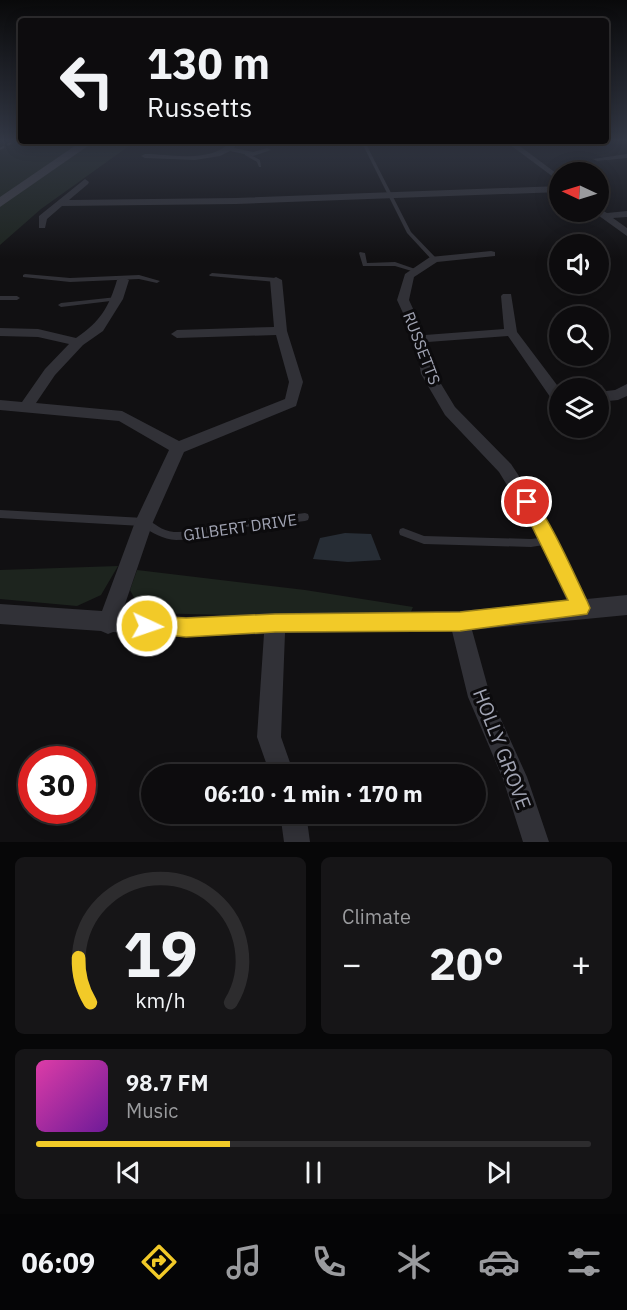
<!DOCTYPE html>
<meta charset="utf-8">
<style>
body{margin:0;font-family:"IBM Plex Sans",sans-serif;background:#161517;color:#f1f3f6;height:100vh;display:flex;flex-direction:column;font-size:22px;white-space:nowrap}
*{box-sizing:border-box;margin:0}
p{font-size:20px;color:#9a9b9e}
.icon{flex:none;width:33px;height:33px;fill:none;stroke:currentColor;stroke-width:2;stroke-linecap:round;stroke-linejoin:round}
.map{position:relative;height:842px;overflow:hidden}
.panel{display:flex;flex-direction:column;gap:15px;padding:15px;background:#070708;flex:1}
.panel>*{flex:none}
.banner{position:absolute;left:18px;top:18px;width:591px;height:126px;border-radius:6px;box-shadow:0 3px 15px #0003,0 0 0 2px #2d2c2e;background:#0d0c0e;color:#f1f3f6;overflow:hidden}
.needle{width:39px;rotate:274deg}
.buttons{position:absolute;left:549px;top:162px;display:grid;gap:12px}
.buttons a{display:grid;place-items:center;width:60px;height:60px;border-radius:50%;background:#0d0c0e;box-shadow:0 3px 15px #0003,0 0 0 2px #2d2c2e;font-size:30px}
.speed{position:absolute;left:18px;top:746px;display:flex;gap:12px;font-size:30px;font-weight:700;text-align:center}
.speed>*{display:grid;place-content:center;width:78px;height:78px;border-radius:50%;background:#0d0c0e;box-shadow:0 3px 15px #0003,0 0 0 2px #2d2c2e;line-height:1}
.speed .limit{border:9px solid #d22;background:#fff;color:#111}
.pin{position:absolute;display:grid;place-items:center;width:51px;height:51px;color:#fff;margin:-26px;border:3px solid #fff;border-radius:50%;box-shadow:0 2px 6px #0007}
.me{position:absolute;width:66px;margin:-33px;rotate:93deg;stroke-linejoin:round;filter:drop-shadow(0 0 4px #0008)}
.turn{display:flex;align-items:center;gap:21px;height:126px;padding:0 30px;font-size:27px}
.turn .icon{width:78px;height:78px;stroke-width:2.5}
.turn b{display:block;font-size:42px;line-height:51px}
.big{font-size:45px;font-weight:800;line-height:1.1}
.panel .card{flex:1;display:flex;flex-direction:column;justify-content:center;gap:9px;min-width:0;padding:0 21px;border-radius:9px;background:#161517}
.panel .dial{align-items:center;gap:0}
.dial svg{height:156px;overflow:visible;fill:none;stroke:#2d2c2e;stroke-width:7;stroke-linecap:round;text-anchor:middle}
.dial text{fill:#f1f3f6;stroke:none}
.song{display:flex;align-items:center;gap:18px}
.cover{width:72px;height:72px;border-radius:9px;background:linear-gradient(135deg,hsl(320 70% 55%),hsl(280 70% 35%))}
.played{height:6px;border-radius:3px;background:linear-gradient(90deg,#f2ca28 35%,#2d2c2e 35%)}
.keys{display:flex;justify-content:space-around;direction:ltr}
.heat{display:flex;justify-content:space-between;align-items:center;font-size:33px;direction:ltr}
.panel .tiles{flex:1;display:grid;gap:15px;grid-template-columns:1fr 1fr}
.card:last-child{grid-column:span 2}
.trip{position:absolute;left:141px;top:764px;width:345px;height:60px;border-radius:30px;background:#0d0c0e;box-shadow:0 3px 15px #0003,0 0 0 2px #2d2c2e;font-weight:800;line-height:60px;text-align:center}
.tab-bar{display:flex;height:96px;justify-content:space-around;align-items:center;background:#050506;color:#9a9b9e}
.tab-bar .icon{width:42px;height:42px}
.tab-bar .active{color:#f2ca28}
.tab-bar b{font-size:27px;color:#f1f3f6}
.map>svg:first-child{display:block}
</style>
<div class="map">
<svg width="627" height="842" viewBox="0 0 627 842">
<rect width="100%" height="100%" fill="#111012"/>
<!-- green -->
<path fill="#1d241e" d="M0 141H136L41 209 0 245Z
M118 566 101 595 77 606 0 599V570Z
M137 570 305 590 413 607 410 614 374 619 149 613 139 607 130 590Z"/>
<!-- water -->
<path fill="#272d35" d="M345 533 371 534 381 560 348 562 313 559 320 538Z"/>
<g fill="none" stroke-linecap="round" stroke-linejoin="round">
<!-- lane -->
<path fill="#313137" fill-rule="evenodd" d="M361 141 365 142 411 232 436 258V260H432L407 233Z
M260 142 301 143 303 144 301 145 261 144Z
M245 153H247L260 160 261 167H259L257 162 245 155Z
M360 252 365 253 367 263 395 262 418 270 415 272 395 266H363L359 253Z
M212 273 276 278 279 280 276 282 210 276 209 275Z
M25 274 70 278 139 275 160 281 157 283 139 279 70 282 23 277V275Z
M0 296H17L20 298 17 300H0Z
M117 297 119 298V300L61 307 58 305 61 303Z
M0 510 144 518C155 523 161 531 174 532 193 533 211 525 230 522 254 517 280 517 305 513L308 514 309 517 308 520 305 521C280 524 255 525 231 529 213 532 195 540 176 540 163 539 152 533 142 526L0 518Z
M403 528 424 536 531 539 547 537 550 538 552 541 550 544 531 547 424 544 400 535 399 532 400 529Z"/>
<!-- street -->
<path fill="#313137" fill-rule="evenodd" d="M231 141H238L234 148 253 152 267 148 271 150 253 156 230 151 220 156 195 160 145 158 141 156 145 154C170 154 212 164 231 141Z
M389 141 301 146 297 144 309 141Z
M505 141H513L560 176V182Z
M627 154V158L597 161 593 159Z
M85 179 89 182 88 184 69 200 236 198 560 186V192L236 204 62 206 47 219 45 228H39V216Z
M598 208 607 213 627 211V217L613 218 627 228V236L595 213 598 212Z
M491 251 495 252V256L437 262 414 277 409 300 425 335 504 329 501 296 503 294H511L517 332 560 389V405L555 404 508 336 428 342 435 374 455 407 511 464 544 514 587 599 627 595V615L472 630 490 695 527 777 549 842H523L503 779 468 697 452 631 285 633 281 737 294 774H270L257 737 264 634 186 637 113 632 108 634 101 631 0 624V604L102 611 135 522 169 450 119 421 0 410V400L22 402 45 369 69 344 38 337 0 336V328L38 329 76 338C100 322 109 307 117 280L123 277 129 280 123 299 103 331 83 345 55 375 36 403 122 411 179 441 285 399 289 382 276 335 177 338 171 334 177 330 274 327 270 280 276 277 282 280 287 331 303 382 296 406 184 452 153 522 122 613 186 617 275 613 460 611 567 601 531 524 499 472 445 415 421 374 415 339 397 300 405 274 430 257Z
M627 384V396L618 400 598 402V392L615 390Z
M280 813H306L310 842H284Z"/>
<!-- secondary -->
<path fill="#3f4047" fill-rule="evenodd" d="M82 141H95L0 207V197Z"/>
<!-- rail -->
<path stroke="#484950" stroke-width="2" stroke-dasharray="4.5 4" stroke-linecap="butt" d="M0 149 14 141"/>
</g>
<!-- sky -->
<linearGradient id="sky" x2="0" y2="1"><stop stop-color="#09090a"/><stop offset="0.54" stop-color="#323744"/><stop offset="1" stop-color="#323744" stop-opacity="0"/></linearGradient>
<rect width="627" height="259" fill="url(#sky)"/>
<!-- route -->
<path fill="#f2ca28" stroke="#9d831a" stroke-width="1.5" d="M527 496C543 501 578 583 587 601L590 608 587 614 460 631 275 632 186 637 141 632 138 626 141 619 147 616 186 618 275 614 460 612 568 600 520 502Z"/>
<g text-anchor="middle" stroke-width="6" stroke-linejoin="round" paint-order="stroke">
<!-- street labels -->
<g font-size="16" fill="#a1a4b3" stroke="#0c0b0d">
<text transform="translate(422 348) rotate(69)" y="6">RUSSETTS</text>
<text transform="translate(240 527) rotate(-8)" y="6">GILBERT DRIVE</text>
</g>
<!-- near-street labels -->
<g font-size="20" fill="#a1a4b3" stroke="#0c0b0d">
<text transform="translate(502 749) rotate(69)" y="7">HOLLY GROVE</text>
</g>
</g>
</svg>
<div class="buttons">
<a><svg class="needle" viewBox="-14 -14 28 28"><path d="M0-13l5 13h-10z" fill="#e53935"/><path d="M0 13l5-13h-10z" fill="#9a9b9e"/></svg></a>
<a><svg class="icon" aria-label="sound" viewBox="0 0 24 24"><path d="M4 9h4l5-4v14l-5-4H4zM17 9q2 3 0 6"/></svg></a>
<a><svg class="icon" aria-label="search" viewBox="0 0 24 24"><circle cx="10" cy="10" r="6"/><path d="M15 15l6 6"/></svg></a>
<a><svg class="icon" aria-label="layers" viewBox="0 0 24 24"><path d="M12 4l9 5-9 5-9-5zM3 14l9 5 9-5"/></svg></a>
</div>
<div class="speed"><div class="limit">30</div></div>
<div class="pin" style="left:527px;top:502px;background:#d93025"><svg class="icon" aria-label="arrive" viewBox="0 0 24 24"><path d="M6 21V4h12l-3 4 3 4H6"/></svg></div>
<svg class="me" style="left:147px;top:626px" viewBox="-20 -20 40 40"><circle r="17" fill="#f2ca28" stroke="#fff" stroke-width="3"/><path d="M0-11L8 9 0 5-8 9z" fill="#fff"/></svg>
<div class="trip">06:10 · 1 min · 170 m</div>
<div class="banner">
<div class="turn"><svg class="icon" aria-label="left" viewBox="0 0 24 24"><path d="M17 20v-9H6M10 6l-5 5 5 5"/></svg><div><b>130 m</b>Russetts</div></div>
</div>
</div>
<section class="panel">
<div class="tiles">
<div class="card dial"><svg viewBox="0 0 100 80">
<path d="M14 69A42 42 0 1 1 86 69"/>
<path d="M14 69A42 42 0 0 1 8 46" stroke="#f2ca28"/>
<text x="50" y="56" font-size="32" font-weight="700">19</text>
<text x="50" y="72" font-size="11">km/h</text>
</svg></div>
<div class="card"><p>Climate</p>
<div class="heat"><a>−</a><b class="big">20°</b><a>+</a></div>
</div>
<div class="card">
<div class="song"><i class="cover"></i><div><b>98.7 FM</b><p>Music</p></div></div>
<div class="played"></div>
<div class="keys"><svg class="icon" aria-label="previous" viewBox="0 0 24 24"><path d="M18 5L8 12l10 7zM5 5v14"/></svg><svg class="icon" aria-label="pause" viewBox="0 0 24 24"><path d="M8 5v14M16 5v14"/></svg><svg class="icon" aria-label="next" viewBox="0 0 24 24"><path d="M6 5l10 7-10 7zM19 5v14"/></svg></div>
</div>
</div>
</section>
<nav class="tab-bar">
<b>06:09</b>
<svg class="icon active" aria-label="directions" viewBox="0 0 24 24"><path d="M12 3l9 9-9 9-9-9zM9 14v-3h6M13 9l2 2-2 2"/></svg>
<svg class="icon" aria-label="music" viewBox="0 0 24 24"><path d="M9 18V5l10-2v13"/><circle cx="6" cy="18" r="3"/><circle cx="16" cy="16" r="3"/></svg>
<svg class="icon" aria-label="phone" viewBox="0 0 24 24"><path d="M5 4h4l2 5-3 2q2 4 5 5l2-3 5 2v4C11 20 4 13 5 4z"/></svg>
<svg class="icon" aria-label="climate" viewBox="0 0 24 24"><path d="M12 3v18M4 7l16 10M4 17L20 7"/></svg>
<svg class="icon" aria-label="car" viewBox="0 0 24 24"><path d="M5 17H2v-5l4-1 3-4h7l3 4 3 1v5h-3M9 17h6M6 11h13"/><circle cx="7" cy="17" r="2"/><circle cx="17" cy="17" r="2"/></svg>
<svg class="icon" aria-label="filters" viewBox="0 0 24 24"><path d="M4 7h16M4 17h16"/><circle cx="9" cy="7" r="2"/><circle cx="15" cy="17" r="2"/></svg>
</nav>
